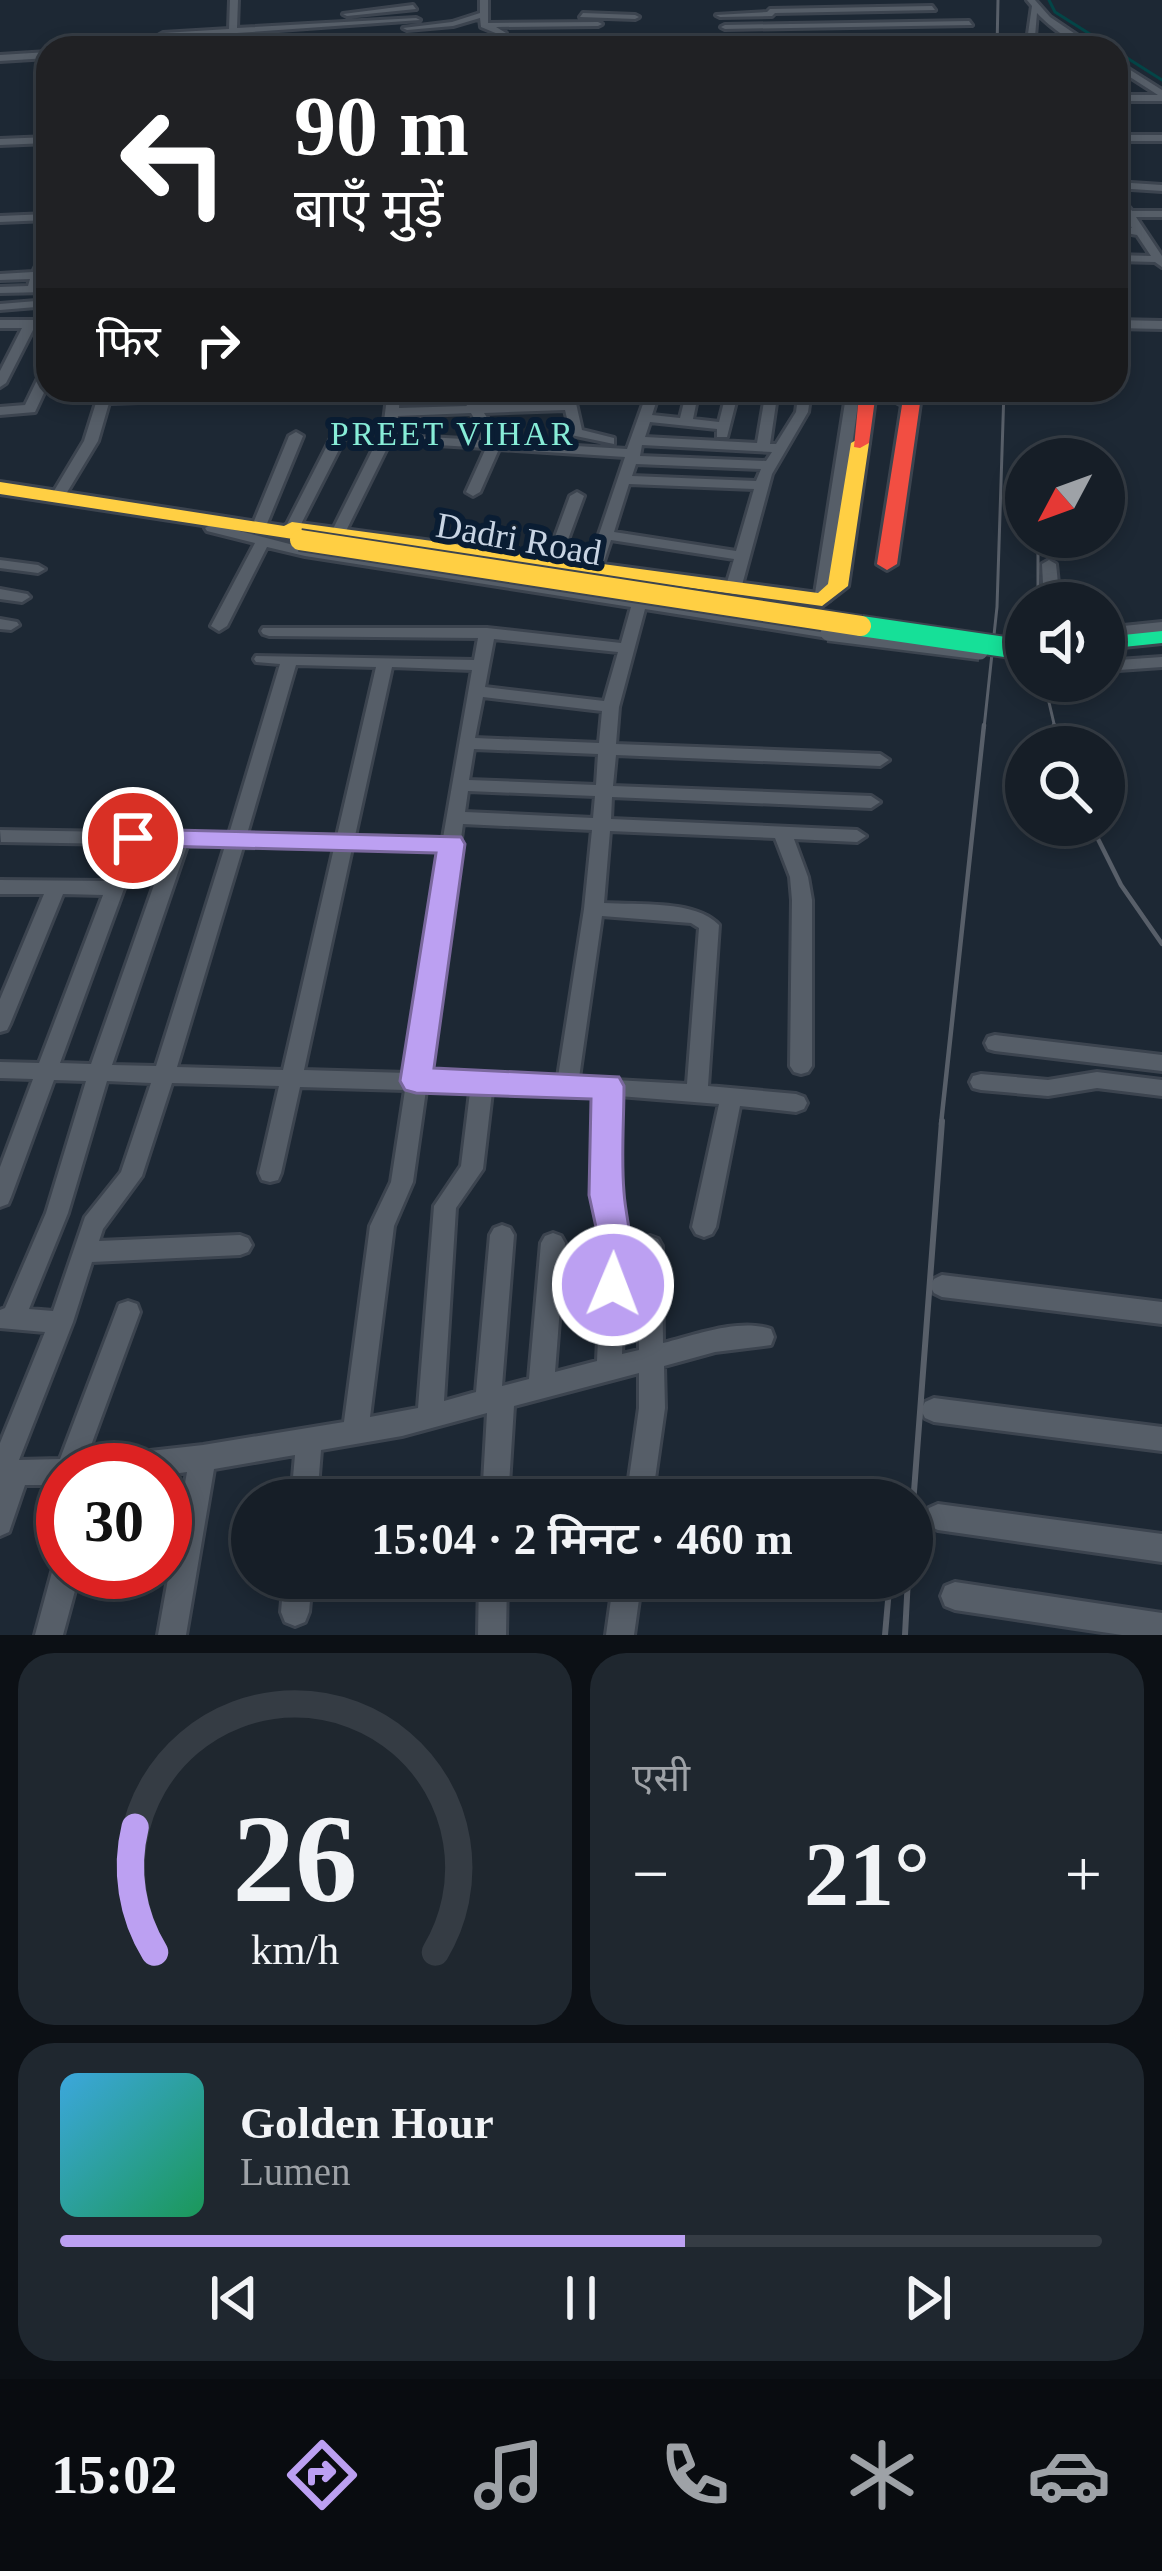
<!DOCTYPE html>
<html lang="hi">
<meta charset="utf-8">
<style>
body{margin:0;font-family:"Times New Roman","Noto Sans Devanagari",serif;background:#1f272f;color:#f1f3f6;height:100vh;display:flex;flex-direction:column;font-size:45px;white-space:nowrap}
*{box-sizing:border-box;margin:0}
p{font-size:39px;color:#9ea2a7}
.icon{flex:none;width:66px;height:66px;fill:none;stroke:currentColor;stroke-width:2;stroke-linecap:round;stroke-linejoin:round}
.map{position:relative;height:1635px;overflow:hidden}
.drawer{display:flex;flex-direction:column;gap:18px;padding:18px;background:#0c1015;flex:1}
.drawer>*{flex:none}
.banner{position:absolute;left:36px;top:36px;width:1092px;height:366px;border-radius:36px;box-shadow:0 6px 18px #0003,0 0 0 3px #353c44;background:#202124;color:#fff;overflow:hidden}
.needle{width:78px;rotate:229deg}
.buttons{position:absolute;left:1005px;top:438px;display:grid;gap:24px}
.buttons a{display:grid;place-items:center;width:120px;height:120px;border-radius:50%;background:#161e27;box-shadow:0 6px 18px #0003,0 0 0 3px #353c44;font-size:60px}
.speed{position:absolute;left:36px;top:1443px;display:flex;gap:24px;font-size:60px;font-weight:700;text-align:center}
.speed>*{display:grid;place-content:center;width:156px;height:156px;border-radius:50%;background:#161e27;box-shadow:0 6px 18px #0003,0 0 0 3px #353c44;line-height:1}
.speed .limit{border:18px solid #d22;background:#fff;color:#111}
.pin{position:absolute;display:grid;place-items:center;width:102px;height:102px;color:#fff;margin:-51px;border:6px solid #fff;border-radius:50%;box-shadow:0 3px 12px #0007}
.me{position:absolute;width:132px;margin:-66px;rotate:1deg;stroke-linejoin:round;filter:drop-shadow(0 0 9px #0008)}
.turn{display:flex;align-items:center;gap:42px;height:252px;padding:0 60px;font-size:54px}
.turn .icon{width:156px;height:156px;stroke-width:2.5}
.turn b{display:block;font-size:84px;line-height:102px}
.then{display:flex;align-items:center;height:114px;padding:0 60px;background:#0003;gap:24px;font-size:45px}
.big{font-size:90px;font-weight:600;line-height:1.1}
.drawer .card{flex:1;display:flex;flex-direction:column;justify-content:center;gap:18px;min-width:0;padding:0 42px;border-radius:36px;background:#1f272f}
.drawer .dial{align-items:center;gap:0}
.dial svg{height:312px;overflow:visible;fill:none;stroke:#353c44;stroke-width:7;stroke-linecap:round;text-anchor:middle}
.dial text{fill:#f1f3f6;stroke:none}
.song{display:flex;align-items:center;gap:36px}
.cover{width:144px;height:144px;border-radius:18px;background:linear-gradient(135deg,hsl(200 70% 55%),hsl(150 70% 35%))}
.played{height:12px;border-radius:6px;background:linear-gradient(90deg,#bca0f2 60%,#353c44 60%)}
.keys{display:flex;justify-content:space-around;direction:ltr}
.heat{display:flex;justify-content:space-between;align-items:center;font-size:66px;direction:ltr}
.drawer .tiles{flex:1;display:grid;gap:18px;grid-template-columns:1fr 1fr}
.card:last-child{grid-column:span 2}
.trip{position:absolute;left:231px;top:1479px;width:702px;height:120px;border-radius:60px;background:#161e27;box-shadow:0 6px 18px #0003,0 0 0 3px #353c44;font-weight:600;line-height:120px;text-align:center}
.dock{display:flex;height:192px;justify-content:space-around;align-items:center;background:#090c10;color:#9ea2a7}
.dock .icon{width:84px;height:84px}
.dock .selected{color:#bca0f2}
.dock b{font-size:54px;color:#f1f3f6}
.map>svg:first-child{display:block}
</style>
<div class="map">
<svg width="1162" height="1635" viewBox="0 0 1162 1635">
<rect width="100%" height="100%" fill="#1d2834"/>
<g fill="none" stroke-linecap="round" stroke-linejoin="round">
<!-- stream -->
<path stroke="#044547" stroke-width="3" d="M1049 0 1055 12 1112 48
M1116 51 1162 80"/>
<!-- street casing -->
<g stroke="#3c444f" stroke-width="6">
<path id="street" d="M230 0H238L237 28 416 18 420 20 237 33V45L233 48H156L229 43V34L165 37 155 42 151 40 163 33 229 29Z
M480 0H488V23L598 22 602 24 598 26 496 27 506 33 509 48H501L498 34 481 27 480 18 453 26 407 30 403 28 452 22 480 13Z
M1027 0H1035L1050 17 1096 48C1077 48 1050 27 1037 13L1034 48H1026L1032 6Z
M413 5 416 9 347 16 343 14Z
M932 6 935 10 775 13 772 16 720 17 716 15 767 12 770 9Z
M583 13 635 15 639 17 635 19 580 17Z
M969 21 972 25 725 29 721 27 725 25Z
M601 36 604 40 565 41 561 39Z
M785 39 789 41 946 39 950 41 946 43 787 47 783 44 642 45 638 43 642 41Z
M543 44 546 48H526Z
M48 52V58L0 61V55Z
M1116 61 1162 90V101H1116V95H1158L1116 68Z
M1116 110 1121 113 1119 116 1116 117Z
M1116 135H1162V141H1116Z
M48 137V143L0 145V139Z
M1116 182 1162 185V191L1116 188Z
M1116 192 1132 211H1162V217H1136L1162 256V267L1155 262 1116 261V255L1151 256 1137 235 1116 231V225L1132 228 1116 203Z
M48 214V220L0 222V216Z
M48 253V264L38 286H48V292L0 293V287L28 286 30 279 0 280V274L33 272 42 254Z
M48 300V306L0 310V304Z
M0 320H48V328H34L6 383 0 387V371L22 328H0Z
M1116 320 1162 321V329L1116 328Z
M48 366V384L35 412 0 415V407L25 405 42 370Z
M100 390H112L111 395 258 390 264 394 258 398 109 403 98 441 63 499H53L51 496 84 441Z
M388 390H400L399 408 467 406 458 390H470L480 405 563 402 561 390H573L582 430 614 438V444L571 435 565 410 484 413 495 430 493 441 627 449 648 390H660L652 415 680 418 687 390H699L693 419 719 422 727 390H739L727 437H717V429L650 422 645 437 757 443 766 390H778L770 444H776L796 412 799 390H811L808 412 772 474 741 589 733 594 725 589 734 559 611 540 601 570 599 573H589L587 570 625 457 499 449 480 492 473 496 466 492 486 448 390 442 345 533 343 536H333L331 533 383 429ZM471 413 481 430 480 440 394 435 398 416ZM642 445 772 452 766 461 640 456ZM636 464 761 469 756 481 632 476ZM629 484 754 489 736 551 614 532Z
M610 390H622L618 401H608Z
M820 390H860L868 394 859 397 830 600 822 605 814 600 846 396 826 394Z
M296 432 303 436 266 526 259 530 254 529 252 526 289 436Z
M339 432 346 436 297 532 290 536 285 535 283 532 332 436Z
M577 492 584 496 559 564 557 567H547L545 564 570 496Z
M212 524 305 548 633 598 637 590 642 588 650 593 648 600 834 630 836 633 834 636 828 638 645 609 619 707 616 744 880 754 889 760 880 766 616 755 613 786 871 796 880 802 871 808 612 797 611 819 857 830 866 836 857 842 794 839 808 877 812 900V1066L808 1072 801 1074 794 1072 790 1066 792 900 790 877 775 838 610 831 604 903C637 905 696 900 719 925L708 1086 796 1094 804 1097 807 1103 804 1109 796 1112 740 1106 716 1227 712 1234 704 1237 696 1234 692 1227 719 1104 619 1096 617 1195 627 1232 622 1354 639 1350 638 1246 642 1239 650 1236 658 1239 662 1246 663 1343C695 1335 739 1318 771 1329L774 1337 771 1345 715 1352 664 1366 665 1408 652 1500H626L639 1408V1373L514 1406 508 1500H482L487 1413 402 1436 321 1450 317 1500H291L295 1455 214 1469 186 1635H158L187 1472 165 1475V1470H84L88 1461 97 1457 203 1445 344 1422 370 1226 391 1182 405 1090 300 1087 281 1173 278 1180 270 1182 262 1180 259 1173 279 1086 172 1083 142 1176 103 1229 99 1241 240 1235 248 1238 252 1245 248 1252 240 1255 92 1262 73 1322 19 1460 60 1459 119 1304 128 1301 137 1304 140 1312 82 1470H63V1485H25L9 1532 0 1536V1443L45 1332 0 1328V1310L5 1308 46 1213 86 1081 54 1080 11 1197 8 1204 0 1207V1167L33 1079 0 1078V1062L39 1063 103 895 63 894 10 1024 7 1030 0 1032V999L44 894H0V880L108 881 121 844 1 842 0 830 229 834 280 664 256 662 254 659 256 656 474 660 478 638 269 636 263 634 261 631 263 628H487L621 643 631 607 305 556 267 547 227 626 219 631 211 626 255 543 207 531 205 528ZM494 639 618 652 604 701 485 687ZM296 665 376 667 337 836 247 834ZM392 667 472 670 443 838 355 836ZM483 697 602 711 599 743 475 738ZM474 749 598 754 596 785 469 780ZM468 791 595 796 593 818 465 812ZM463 824 592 830 584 909 558 1077 428 1074ZM140 845H168L91 1064 60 1063ZM187 846H225L156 1066 112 1065ZM243 847 334 848 283 1070 177 1067ZM352 848 441 850 407 1073 304 1070ZM602 916 691 923 699 928 687 1084 579 1078ZM107 1081 151 1083 121 1172 85 1217 53 1311 29 1309 68 1213ZM426 1090 470 1092 461 1166 434 1206 418 1408 370 1417 394 1226 413 1182ZM492 1092 597 1095 595 1195 603 1232 597 1361 555 1372 565 1243 561 1236 553 1233 545 1236 541 1243 529 1379 502 1386 514 1235 510 1228 502 1225 494 1228 490 1235 476 1392 444 1401 456 1208 483 1169Z
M0 560 38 565 45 569 38 573 0 568Z
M1049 560 1056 564 1060 603H1044L1042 564Z
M0 589 27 594 30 597 22 602 0 599Z
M0 619 17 622 19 625 11 630 0 629Z
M1162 622V632L1104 638V628Z
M1162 657V667L1104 671V661Z
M995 1035 1162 1055V1071L995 1051 988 1049 985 1043 988 1037Z
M1097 1072 1162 1080V1096L1097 1088 1048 1096 981 1090 973 1088 970 1082 973 1076 981 1074 1048 1080Z
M942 1275 1162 1302V1324L942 1297 934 1293 930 1286 934 1279Z
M934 1398 1162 1427V1451L934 1422 925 1418 921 1410 925 1402Z
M938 1504 1162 1534V1562L938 1530 929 1526 925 1517 929 1508Z
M63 1560V1572H80L63 1635H35L52 1572 56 1562Z
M284 1578H312L309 1612 305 1622 295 1626 285 1622 281 1612Z
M479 1578H507L506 1635H478Z
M614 1578H642L634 1635H606Z
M955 1582 1162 1613V1635H1122L955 1610 945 1606 941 1596 945 1586Z"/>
</g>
<!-- fast casing -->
<g stroke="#3c444f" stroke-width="6">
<path id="fast" d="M1162 631V643L1104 649V637Z"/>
</g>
<!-- slow casing -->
<g stroke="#3c444f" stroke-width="6">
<path id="slow" d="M860 438 869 443 848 586 822 606 314 537 306 541 0 494V482L284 526 292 522 818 593 828 584 851 443Z"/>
</g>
<!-- jam casing -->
<g stroke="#3c444f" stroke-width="6">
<path id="jam" d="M867 390H901L920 403 897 564 887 570 877 564 902 405 887 397 875 399 869 443 860 448 854 447 859 395Z"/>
</g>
<!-- street -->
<use href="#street" fill="#565e68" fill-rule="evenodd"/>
<!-- fast -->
<use href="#fast" fill="#16e098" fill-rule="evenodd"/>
<!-- slow -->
<use href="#slow" fill="#ffcf43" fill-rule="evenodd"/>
<!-- jam -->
<use href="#jam" fill="#f24e42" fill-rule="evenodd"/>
<!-- rail-far2 -->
<path stroke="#585f69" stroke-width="3" d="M997 48 998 0
M1038 537V603
M1044 681 1055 728
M984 728 997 607 1004 390"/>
<!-- rail-far1 -->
<path stroke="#585f69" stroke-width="4.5" d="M1054 725 1059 747
M1091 825 1121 885 1162 944
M941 1124 984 725"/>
<!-- rail -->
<path stroke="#585f69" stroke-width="6" d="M912 1518 942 1121
M885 1635 890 1578
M905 1635 908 1578"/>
<!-- street-bridge casing -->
<g stroke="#3c444f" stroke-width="20" stroke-linecap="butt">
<path id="street-bridge" d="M828 633 980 652"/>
</g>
<!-- fast-bridge casing -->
<g stroke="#3c444f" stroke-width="24" stroke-linecap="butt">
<path id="fast-bridge" d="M861 626 1026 650"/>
</g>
<!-- slow-bridge casing -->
<g stroke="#3c444f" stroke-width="24" stroke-linecap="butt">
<path id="slow-bridge" d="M300 540 861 626"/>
</g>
<!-- street-bridge -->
<use href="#street-bridge" stroke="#565e68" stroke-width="15"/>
<!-- fast-bridge -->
<use href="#fast-bridge" stroke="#16e098" stroke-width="20"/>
<!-- slow-bridge -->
<use href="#slow-bridge" stroke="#ffcf43" stroke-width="20"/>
</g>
<!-- route -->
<path fill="#bca0f2" stroke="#7a689d" stroke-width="3" d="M133 829 461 837 465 844 434 1068 619 1077 624 1086C624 1121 621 1157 624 1192 626 1226 641 1262 626 1296L613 1301 600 1296 595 1285 597 1232 589 1195 591 1099 416 1093 405 1090 400 1081 436 853 123 845 119 838 123 831Z"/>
<g text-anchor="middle" stroke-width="12" stroke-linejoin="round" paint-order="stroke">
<!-- far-neighbourhood labels -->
<g font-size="33" letter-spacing="3" fill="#87ecd7" stroke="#0a1d33">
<text x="453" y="445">PREET VIHAR</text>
</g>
<!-- street labels -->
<g font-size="36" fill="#c8d4e3" stroke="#0a1d33">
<text transform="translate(519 538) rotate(10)" y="13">Dadri Road</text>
</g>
</g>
</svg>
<div class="buttons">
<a><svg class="needle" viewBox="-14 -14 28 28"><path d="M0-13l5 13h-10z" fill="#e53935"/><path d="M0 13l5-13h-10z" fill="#9ea2a7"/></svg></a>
<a><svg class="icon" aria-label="sound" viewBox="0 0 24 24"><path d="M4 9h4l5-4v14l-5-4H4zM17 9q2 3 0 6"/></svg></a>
<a><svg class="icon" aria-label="search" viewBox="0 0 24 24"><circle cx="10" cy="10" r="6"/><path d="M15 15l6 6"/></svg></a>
</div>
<div class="speed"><div class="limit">30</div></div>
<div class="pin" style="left:133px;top:838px;background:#d93025"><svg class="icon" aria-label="arrive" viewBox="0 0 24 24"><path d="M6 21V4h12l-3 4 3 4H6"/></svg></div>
<svg class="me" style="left:613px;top:1285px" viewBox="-20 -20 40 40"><circle r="17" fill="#bca0f2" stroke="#fff" stroke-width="3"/><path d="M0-11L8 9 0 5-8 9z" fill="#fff"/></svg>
<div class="trip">15:04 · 2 मिनट · 460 m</div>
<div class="banner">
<div class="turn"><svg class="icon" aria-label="left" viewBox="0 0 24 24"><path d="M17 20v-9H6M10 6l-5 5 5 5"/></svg><div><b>90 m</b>बाएँ मुड़ें</div></div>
<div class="then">फिर<svg class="icon" aria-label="right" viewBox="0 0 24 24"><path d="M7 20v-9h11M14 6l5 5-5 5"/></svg></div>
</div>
</div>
<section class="drawer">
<div class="tiles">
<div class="card dial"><svg viewBox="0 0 100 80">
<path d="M14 69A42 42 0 1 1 86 69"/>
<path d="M14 69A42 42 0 0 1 9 37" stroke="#bca0f2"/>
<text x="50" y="56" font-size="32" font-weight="700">26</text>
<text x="50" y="72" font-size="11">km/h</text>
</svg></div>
<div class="card"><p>एसी</p>
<div class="heat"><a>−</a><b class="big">21°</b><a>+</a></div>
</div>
<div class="card">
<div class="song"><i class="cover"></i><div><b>Golden Hour</b><p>Lumen</p></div></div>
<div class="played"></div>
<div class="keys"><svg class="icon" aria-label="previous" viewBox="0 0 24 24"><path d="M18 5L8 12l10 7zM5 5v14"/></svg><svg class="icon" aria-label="pause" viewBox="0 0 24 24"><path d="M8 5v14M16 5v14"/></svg><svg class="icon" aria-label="next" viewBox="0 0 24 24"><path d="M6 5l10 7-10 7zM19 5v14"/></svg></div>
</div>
</div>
</section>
<nav class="dock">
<b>15:02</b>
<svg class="icon selected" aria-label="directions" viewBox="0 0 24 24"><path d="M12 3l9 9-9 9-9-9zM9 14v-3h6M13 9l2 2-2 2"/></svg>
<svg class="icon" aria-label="music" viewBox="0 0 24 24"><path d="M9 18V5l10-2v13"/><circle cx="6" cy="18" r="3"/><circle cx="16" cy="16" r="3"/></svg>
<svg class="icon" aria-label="phone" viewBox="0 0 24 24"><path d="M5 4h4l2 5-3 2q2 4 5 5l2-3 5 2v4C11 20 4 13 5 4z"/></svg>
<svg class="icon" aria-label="climate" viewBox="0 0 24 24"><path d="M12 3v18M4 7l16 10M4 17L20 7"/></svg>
<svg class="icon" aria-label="car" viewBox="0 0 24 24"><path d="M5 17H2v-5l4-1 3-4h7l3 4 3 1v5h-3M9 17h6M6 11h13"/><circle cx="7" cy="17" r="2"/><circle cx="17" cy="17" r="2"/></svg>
</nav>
